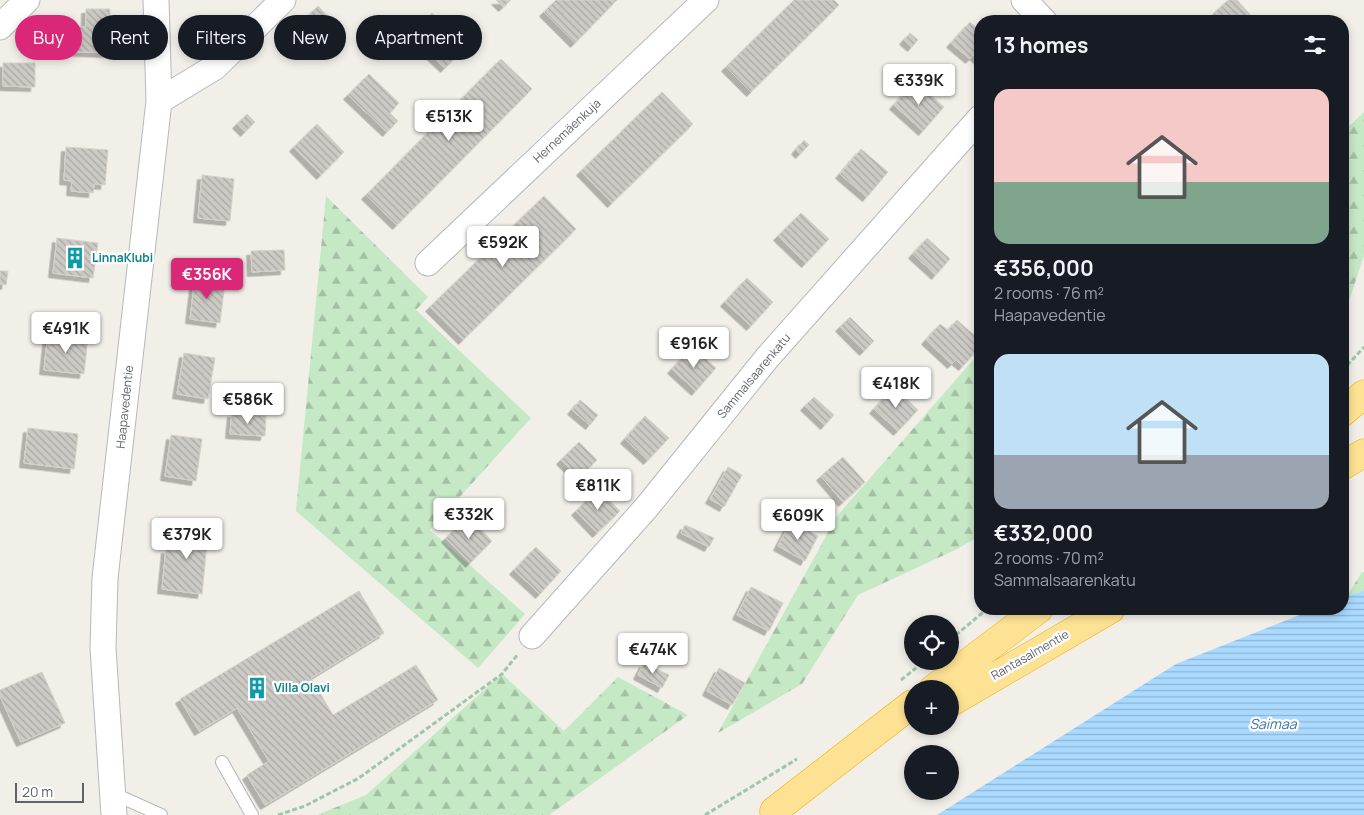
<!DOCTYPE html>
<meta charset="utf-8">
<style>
:root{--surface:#171b24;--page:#242831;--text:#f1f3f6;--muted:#9ea1a6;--accent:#db2777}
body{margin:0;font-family:Manrope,sans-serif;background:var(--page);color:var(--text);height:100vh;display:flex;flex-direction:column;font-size:19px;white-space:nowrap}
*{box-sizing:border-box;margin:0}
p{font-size:16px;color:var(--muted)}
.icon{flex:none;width:28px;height:28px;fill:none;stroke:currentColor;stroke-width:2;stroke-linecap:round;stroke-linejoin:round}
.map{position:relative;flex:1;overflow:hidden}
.details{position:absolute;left:974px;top:15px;width:375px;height:600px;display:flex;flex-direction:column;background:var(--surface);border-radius:20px;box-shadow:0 2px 8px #0003}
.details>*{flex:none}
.banner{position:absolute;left:15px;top:15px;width:475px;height:45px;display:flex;gap:10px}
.controls{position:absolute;left:904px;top:615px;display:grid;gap:10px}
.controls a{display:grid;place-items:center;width:55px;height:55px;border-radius:50%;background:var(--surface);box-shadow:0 2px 8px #0003;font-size:25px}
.scale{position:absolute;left:15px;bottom:12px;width:69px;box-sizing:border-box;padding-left:5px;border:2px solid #5f6368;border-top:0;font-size:14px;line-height:18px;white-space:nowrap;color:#5f6368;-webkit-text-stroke:4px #fff;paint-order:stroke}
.price{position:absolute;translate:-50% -42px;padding:0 11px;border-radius:5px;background:#fff;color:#222;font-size:16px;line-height:32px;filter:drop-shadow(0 1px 2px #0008)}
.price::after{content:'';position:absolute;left:50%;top:30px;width:15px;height:11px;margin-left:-8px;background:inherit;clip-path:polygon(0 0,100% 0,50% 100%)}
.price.current{background:var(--accent);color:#fff}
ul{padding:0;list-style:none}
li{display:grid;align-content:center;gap:10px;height:265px;padding:0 20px}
li span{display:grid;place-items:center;height:155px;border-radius:15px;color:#555}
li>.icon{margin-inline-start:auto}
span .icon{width:90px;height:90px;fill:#fffc;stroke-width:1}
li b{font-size:21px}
h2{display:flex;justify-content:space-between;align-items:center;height:60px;padding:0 20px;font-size:21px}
.pill{padding:0 18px;border-radius:22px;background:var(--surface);box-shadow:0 2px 8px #0003;font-size:18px;line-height:45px}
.pill.current{background:var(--accent);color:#fff}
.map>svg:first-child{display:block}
.forest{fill:url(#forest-firs)}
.water{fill:url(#water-rules)}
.building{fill:url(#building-back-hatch);stroke:#d6d1c6;filter:url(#shadow)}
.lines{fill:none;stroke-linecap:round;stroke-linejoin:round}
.lane-casing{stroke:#b5b8bc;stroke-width:14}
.street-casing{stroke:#b5b8bc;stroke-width:27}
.highway-casing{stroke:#f9ab00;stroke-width:29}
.path{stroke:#9cc7a9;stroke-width:3;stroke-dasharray:5 2.5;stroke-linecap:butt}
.lane{stroke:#fff;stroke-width:12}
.street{stroke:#fff;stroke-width:25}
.highway{stroke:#fde293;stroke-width:28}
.labels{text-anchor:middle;stroke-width:4.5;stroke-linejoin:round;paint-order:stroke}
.street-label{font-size:12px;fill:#5f6368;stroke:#fff}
.culture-label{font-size:12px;font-weight:bold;fill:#0d838f;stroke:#fff;text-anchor:start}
.water-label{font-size:14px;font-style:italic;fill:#4174aa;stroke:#fff}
</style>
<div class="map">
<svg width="1364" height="815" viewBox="0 0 1364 815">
<defs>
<pattern id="forest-firs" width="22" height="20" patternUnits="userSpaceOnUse" patternTransform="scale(1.25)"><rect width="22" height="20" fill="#c5e8c5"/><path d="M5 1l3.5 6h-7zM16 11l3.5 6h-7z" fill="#a3c0a4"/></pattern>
<pattern id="water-rules" width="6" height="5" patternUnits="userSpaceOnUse" patternTransform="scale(1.25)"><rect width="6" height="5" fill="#aadaff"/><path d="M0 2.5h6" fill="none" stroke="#8eb4d2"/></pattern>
<pattern id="building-back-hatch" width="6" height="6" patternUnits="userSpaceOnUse" patternTransform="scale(1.25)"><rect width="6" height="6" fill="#cccac5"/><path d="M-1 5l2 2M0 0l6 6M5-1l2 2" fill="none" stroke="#a9a8a4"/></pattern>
<filter id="shadow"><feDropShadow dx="-4.5" dy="4.5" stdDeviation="0" flood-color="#0004"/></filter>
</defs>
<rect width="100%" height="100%" fill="#f1efe8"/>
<path class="forest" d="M 1364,112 L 1364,255 L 1343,320 L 1343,132 Z
M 326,196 L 428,297 L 416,310 L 531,418 L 430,530 L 525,614 L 478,668 L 296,511 Z
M 980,352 L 980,536 L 955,550 L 858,595 L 802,684 L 718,733 L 837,516 Z
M 1362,572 L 1364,572 L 1364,591 L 1347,596 Z
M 502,674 L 564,731 L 618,677 L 688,715 L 549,815 L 317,815 L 366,795 Z"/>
<path class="water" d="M 1364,591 L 1364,815 L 937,815 L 1176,664 L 1315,609 L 1342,609 L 1343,597 Z"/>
<path class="building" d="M 496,0 L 511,0 L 503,7 Z
M 556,0 L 617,0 L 575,43 L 544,12 Z
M 794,0 L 834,0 L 839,5 L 751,92 L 726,67 Z
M 1228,0 L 1237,0 L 1256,21 L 1219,21 L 1213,14 Z
M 318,6 L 334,23 L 315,42 L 298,25 Z
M 86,9 L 110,9 L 109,53 L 59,51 L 60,26 L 86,27 Z
M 432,13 L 467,46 L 445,68 L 410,35 Z
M 396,21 L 408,34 L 392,48 L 381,35 Z
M 970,22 L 980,31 L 980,61 L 974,55 L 970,59 L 951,43 Z
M 910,33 L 918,40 L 912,47 L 904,40 Z
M 501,59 L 532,89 L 397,225 L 366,195 Z
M 3,63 L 35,63 L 35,87 L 3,86 Z
M 369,74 L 399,103 L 390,113 L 398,121 L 387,132 L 348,95 Z
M 915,81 L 944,107 L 923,131 L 894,105 Z
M 662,92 L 693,124 L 612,203 L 581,171 Z
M 247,114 L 255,122 L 245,132 L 237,124 Z
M 317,124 L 344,152 L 321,175 L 294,147 Z
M 804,140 L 809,145 L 800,154 L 796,150 Z
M 66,147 L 108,150 L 105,185 L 94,184 L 93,193 L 71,191 L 72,181 L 64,180 Z
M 861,149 L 888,172 L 867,197 L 840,174 Z
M 202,175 L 234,179 L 230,221 L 198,218 Z
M 544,196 L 576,229 L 463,340 L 430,307 Z
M 801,213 L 829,239 L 806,263 L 778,236 Z
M 57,238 L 98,243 L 93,278 L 53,273 Z
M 927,238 L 950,259 L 936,275 L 913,254 Z
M 284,250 L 285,270 L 252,272 L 251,251 Z
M 0,271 L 8,271 L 6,285 L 0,284 Z
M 195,278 L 225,282 L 220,323 L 190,319 Z
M 747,278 L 773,302 L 751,326 L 725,302 Z
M 850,317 L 874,341 L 864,351 L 840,327 Z
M 957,320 L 980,340 L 980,347 L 963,366 L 956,360 L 952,364 L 926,340 L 940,324 L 948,330 Z
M 48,333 L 88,337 L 84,374 L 44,370 Z
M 692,347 L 716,368 L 696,391 L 672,369 Z
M 184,353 L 215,358 L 208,399 L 177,394 Z
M 894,387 L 918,410 L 898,431 L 874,409 Z
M 814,397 L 834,415 L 825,425 L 805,406 Z
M 580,400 L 598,415 L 590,425 L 572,410 Z
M 232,413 L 266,416 L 265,436 L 230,434 Z
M 645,416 L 669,438 L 648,460 L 625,439 Z
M 28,428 L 78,434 L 74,469 L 24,463 Z
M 171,435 L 202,439 L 196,481 L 165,476 Z
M 579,442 L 597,460 L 579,478 L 561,460 Z
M 843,457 L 865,482 L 843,502 L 821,476 Z
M 728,467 L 742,475 L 724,507 L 710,499 Z
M 598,489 L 620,511 L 597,533 L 576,511 Z
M 468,516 L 492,541 L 470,563 L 446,538 Z
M 183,521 L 209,524 L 202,594 L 162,589 L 166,549 L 180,551 Z
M 791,521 L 818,536 L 805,561 L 778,546 Z
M 685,525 L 714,538 L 709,547 L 681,533 Z
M 536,547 L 561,571 L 540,594 L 514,570 Z
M 751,587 L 783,603 L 769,631 L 737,615 Z
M 359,591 L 384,633 L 311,678 L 333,715 L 416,665 L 438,700 L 265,805 L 247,775 L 269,761 L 237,708 L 199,731 L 180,699 Z
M 644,663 L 669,675 L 662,688 L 638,675 Z
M 719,668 L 745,683 L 732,705 L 707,691 Z
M 42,672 L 65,723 L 21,742 L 0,696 L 0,690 Z"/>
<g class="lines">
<g class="lane-casing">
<path id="lane" d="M 222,762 L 252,815
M 112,793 L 161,815"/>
</g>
<g class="street-casing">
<path id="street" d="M 1024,0 L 1044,21
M 0,27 L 27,0
M 159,101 L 215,67 L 283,0
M 428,263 L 706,0
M 532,636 L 646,508 L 767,358 L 980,118
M 114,815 L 103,648 L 105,578 L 159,101 L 156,0"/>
</g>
<g class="highway-casing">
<path id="highway" d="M 1342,413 L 1364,394
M 1342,466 L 1364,453
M 933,689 L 1039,609
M 950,703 L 1111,609
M 774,811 L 912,704"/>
</g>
<path class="path" d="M 1342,371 L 1364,347
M 950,640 L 987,609
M 901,680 L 916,668
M 278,815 L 305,806 L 359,778 L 502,674 L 518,654
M 705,815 L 797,759"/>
<use href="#lane" class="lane"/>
<use href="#street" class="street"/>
<use href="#highway" class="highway"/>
</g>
<defs>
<g id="building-bare" transform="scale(1.725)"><path d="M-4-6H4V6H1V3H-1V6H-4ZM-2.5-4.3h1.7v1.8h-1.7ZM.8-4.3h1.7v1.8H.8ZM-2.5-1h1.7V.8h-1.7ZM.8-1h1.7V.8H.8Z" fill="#0f9aa8" stroke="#fff" stroke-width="2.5" paint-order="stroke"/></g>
</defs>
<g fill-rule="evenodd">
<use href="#building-bare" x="75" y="258"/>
<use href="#building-bare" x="257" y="688"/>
</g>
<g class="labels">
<g class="street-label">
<text transform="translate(567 131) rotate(-43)" y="4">Hernemäenkuja</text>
<text transform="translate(754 376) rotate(-50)" y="4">Sammalsaarenkatu</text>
<text transform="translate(125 407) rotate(-84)" y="4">Haapavedentie</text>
<text transform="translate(1030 655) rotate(-30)" y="4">Rantasalmentie</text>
</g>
<g class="culture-label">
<text x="92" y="262">LinnaKlubi</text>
<text x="274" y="692">Villa Olavi</text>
</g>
<g class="water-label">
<text x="1273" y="729">Saimaa</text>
</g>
</g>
</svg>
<div class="controls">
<a><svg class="icon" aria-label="locate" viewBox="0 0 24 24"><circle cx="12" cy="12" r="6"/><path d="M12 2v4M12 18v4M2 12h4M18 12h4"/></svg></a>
<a>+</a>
<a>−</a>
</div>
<div class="scale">20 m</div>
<b class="price" style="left:919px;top:106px">€339K</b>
<b class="price" style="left:449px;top:142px">€513K</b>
<b class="price" style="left:503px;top:268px">€592K</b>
<b class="price current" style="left:207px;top:300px">€356K</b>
<b class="price" style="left:66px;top:354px">€491K</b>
<b class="price" style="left:694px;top:369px">€916K</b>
<b class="price" style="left:896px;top:409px">€418K</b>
<b class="price" style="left:248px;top:425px">€586K</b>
<b class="price" style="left:598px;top:511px">€811K</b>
<b class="price" style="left:469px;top:540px">€332K</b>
<b class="price" style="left:798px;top:541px">€609K</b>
<b class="price" style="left:187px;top:560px">€379K</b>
<b class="price" style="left:653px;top:675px">€474K</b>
<div class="banner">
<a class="pill current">Buy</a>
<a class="pill">Rent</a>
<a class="pill">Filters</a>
<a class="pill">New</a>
<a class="pill">Apartment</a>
</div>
<section class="details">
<h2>13 homes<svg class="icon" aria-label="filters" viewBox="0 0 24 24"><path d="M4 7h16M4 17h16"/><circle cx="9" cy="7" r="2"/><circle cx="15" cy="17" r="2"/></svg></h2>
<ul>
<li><span style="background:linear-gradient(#f6c9c9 60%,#7fa58c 0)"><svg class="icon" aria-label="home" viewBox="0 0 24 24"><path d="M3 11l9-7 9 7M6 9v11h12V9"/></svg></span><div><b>€356,000</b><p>2 rooms · 76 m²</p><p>Haapavedentie</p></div></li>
<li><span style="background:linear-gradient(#bfe0f5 65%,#9aa5b1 0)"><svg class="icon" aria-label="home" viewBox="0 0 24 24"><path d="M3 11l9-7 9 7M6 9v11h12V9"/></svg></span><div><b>€332,000</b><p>2 rooms · 70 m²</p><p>Sammalsaarenkatu</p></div></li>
</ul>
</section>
</div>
